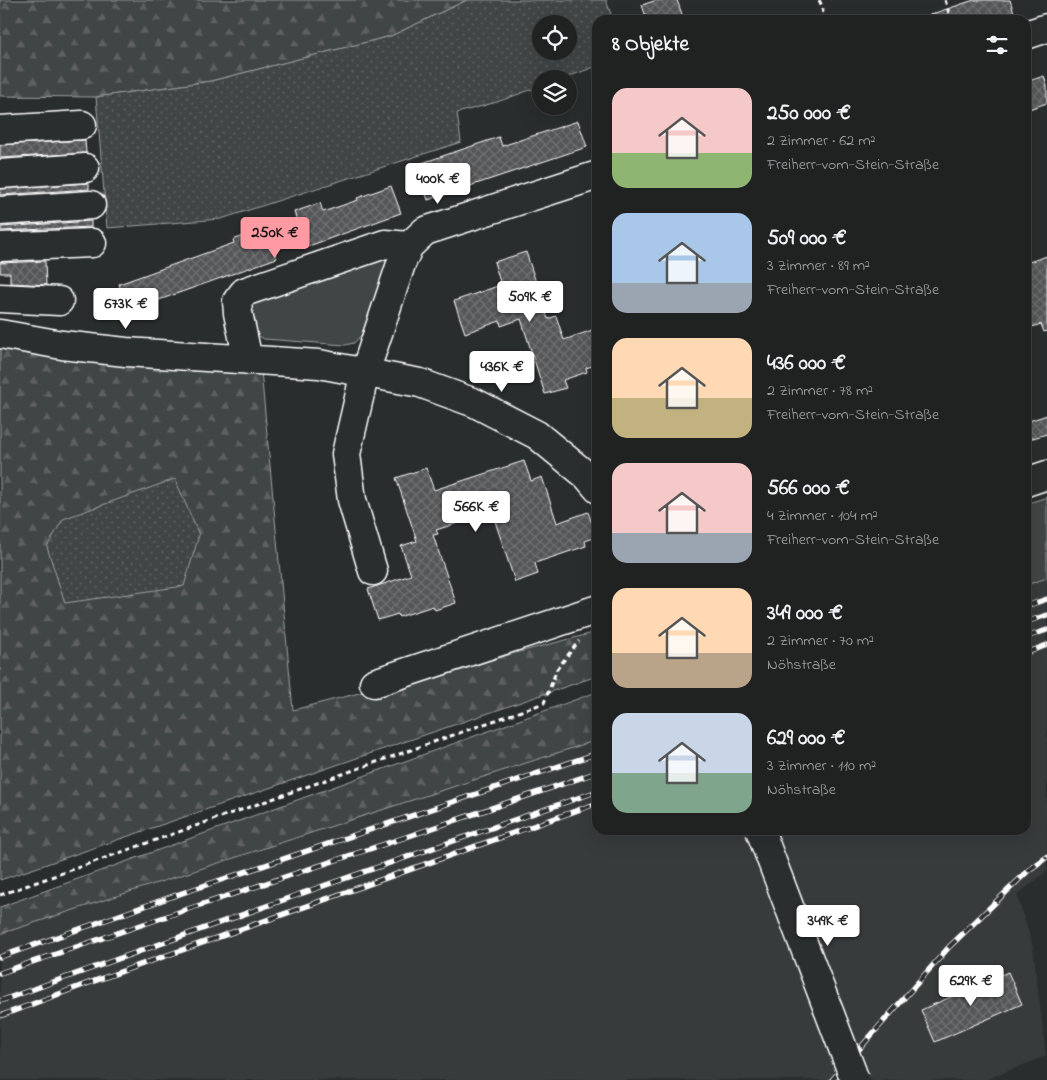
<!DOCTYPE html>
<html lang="de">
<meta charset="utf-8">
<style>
:root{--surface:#202222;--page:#2d2f2f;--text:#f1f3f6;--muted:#a2a4a5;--line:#3d3f40;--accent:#ff9aa2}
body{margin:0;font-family:"Indie Flower",sans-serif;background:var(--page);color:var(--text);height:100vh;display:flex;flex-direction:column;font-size:19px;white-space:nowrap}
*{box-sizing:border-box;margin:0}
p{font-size:16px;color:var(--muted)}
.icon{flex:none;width:28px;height:28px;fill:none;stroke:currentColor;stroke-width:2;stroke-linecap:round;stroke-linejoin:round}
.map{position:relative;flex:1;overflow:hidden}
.sheet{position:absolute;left:592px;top:15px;width:439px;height:820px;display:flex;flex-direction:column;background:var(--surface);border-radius:15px;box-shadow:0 5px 20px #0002,0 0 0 1px var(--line)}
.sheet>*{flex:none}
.controls{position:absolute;left:532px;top:15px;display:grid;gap:10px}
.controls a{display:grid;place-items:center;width:45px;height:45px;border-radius:50%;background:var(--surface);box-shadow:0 5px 20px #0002,0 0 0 1px var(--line);font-size:25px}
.price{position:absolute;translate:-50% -42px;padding:0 11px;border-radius:5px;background:#fff;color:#222;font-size:16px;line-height:32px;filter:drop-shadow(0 1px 2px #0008)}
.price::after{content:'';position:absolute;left:50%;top:30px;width:15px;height:11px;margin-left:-8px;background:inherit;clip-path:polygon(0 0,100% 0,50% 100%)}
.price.active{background:var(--accent);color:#111}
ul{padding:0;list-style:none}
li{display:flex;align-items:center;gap:15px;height:125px;padding:0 20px}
li span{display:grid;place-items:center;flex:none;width:140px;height:100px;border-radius:15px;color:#555}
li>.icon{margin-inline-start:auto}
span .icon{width:60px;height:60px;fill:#fffc;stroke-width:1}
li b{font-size:21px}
h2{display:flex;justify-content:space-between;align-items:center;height:60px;padding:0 20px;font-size:21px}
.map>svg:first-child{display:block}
.built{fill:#373a3b}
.grass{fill:#414445;stroke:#a0a2a2}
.forest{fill:url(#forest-firs);stroke:#a0a2a2}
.park{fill:url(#park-dots);stroke:#a0a2a2;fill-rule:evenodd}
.building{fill:url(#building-cross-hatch);stroke:#fff}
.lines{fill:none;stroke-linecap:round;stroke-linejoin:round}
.minor-casing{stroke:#fff;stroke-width:31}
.path{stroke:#fff;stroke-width:3;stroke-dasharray:5 4;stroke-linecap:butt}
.minor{stroke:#2a2d2e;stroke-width:28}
.rail-casing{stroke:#fff;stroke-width:5.5}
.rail{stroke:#2a2d2e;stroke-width:4;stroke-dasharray:11;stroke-linecap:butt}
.minor-bridge-casing{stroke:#fff;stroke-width:31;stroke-linecap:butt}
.minor-bridge{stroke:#2a2d2e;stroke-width:28}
</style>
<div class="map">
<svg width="1047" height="1080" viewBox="0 0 1047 1080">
<defs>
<pattern id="forest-firs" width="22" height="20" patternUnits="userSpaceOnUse" patternTransform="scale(1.25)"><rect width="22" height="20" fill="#414445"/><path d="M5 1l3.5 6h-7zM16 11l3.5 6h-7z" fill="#5e6061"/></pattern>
<pattern id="park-dots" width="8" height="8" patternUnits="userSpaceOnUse" patternTransform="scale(1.25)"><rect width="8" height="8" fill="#414445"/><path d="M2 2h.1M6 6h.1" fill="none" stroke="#5e6061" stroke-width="1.8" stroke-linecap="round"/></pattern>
<pattern id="building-cross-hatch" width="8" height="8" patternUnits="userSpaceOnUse" patternTransform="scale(1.25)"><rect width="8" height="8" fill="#555758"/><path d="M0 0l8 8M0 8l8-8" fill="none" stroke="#6e7071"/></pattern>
</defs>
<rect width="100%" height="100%" fill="#2a2d2e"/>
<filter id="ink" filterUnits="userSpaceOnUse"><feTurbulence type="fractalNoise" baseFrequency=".02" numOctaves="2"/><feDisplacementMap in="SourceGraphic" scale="10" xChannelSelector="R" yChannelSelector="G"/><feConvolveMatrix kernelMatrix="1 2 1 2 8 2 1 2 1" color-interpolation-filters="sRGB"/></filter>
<g filter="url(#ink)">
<path class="built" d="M 1047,578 L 1047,871 L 1017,895 L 1033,947 L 1046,1056 L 985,1080 L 0,1080 L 0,934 L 597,740 L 598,830 L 1026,830 L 1026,585 Z"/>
<path class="grass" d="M 385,257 L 387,264 L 362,334 L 354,343 L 345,345 L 264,339 L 251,332 L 250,298 Z
M 1047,497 L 1047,578 L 1026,585 L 1026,504 Z"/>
<path class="forest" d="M 0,0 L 467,0 L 391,36 L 211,81 L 96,97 L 0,96 Z
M 0,334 L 260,360 L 293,710 L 597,632 L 597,676 L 0,880 Z
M 597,692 L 597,740 L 0,934 L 0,907 Z"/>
<path class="park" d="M 467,0 L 606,0 L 613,20 L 598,20 L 597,66 L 562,79 L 541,79 L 541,86 L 497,102 L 457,113 L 461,142 L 221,219 L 107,228 L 96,97 L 211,81 L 391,36 ZM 541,24 L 569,24 L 569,51 L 541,51 Z
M 175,479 L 199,535 L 184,586 L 65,603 L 47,547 L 63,519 Z"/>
<path class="building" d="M 657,0 L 677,0 L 684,20 L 647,20 L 642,5 Z
M 974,0 L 1010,0 L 1015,16 L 1002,20 L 924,20 L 923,17 Z
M 1044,76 L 1047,86 L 1047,103 L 1026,110 L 1026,82 Z
M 578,121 L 587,147 L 428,200 L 416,165 L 499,137 L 502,146 Z
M 85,140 L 86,153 L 0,158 L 0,145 Z
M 89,183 L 89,189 L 0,195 L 0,189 Z
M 391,186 L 401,213 L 306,247 L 294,212 L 320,203 L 323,212 L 358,200 L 357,198 Z
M 91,221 L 91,227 L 1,231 L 1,227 Z
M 255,232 L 256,236 L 268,232 L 277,258 L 128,311 L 119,284 L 234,243 L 233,240 Z
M 526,252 L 548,319 L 556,316 L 564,340 L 598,328 L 598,364 L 586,368 L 587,372 L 563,380 L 566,388 L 545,394 L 521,319 L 501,326 L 500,321 L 465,333 L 454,301 L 501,285 L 494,262 Z
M 1047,256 L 1047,331 L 1044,332 L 1041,324 L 1026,329 L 1026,294 L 1031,292 L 1026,279 L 1026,263 Z
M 45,261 L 46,285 L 10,283 L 10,273 L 0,273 L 0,263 Z
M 1047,415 L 1047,434 L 1026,440 L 1026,422 Z
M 524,461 L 531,481 L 542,477 L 557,523 L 588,512 L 597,537 L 585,541 L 586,546 L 535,563 L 538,574 L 515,582 L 492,512 L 436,530 L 438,534 L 433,535 L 456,603 L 435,610 L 433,606 L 399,617 L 398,614 L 378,620 L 368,589 L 411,575 L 401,546 L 417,541 L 396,478 L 426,468 L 434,490 Z
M 1008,972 L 1022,1004 L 935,1042 L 921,1010 Z"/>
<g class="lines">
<g class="minor-casing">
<path id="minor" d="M 1026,35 L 1047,28
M 0,130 L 82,125
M 0,174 L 85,168
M 0,211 L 91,205
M 0,247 L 92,243
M 0,298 L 59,301
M 0,334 L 62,345 L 126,352 L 319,364 L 420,383 L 475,403 L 537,435 L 587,476 L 598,489
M 248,360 L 238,313 L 237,301 L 244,292 L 385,244 L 409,246
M 1026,482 L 1047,475
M 373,571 L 352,500 L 346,454 L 365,372 L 401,264 L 409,246 L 425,231 L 598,175
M 374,683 L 598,609"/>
</g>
<path class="path" d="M 819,0 L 823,8 L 822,20
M 945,0 L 951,20
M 0,895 L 544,703 L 557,669 L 579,641"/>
<use href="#minor" class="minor"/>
<g class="rail-casing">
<path id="rail" d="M 1026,606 L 1047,599
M 1026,622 L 1047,615
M 1026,637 L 1047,630
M 1026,653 L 1047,645
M 0,957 L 185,892 L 598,753
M 0,973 L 188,909 L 409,836 L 598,772
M 0,1001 L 300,894 L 598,791
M 0,1016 L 86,984 L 598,803
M 832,1080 L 949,947 L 1029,870 L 1047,857"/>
</g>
<use href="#rail" class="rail"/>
<g class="minor-bridge-casing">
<path id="minor-bridge" d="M 760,830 L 855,1080"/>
</g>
<use href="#minor-bridge" class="minor-bridge"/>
</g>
</g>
</svg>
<div class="controls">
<a><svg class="icon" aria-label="locate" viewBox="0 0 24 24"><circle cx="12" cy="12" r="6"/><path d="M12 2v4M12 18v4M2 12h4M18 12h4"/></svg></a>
<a><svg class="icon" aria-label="layers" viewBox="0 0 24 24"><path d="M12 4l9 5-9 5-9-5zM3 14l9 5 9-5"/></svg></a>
</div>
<b class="price" style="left:438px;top:205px">400K €</b>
<b class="price active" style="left:275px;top:259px">250K €</b>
<b class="price" style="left:530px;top:323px">509K €</b>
<b class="price" style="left:126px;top:330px">673K €</b>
<b class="price" style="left:502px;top:393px">436K €</b>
<b class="price" style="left:476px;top:533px">566K €</b>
<b class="price" style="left:828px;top:947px">349K €</b>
<b class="price" style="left:971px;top:1007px">629K €</b>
<section class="sheet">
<h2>8 Objekte<svg class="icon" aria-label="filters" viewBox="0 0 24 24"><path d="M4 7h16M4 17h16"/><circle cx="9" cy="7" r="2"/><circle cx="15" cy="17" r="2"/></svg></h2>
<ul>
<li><span style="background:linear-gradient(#f6c9c9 65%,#8fb573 0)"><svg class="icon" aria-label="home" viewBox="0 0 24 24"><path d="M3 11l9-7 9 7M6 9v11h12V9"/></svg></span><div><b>250 000 €</b><p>2 Zimmer · 62 m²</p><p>Freiherr-vom-Stein-Straße</p></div></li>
<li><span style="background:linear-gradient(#a9c7e8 70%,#9aa5b1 0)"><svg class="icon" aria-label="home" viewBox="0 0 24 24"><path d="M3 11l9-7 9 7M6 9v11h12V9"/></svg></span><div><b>509 000 €</b><p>3 Zimmer · 89 m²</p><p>Freiherr-vom-Stein-Straße</p></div></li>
<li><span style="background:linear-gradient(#ffd9b3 60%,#c2b280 0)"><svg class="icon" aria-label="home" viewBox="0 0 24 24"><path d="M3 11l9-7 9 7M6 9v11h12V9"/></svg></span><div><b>436 000 €</b><p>2 Zimmer · 78 m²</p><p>Freiherr-vom-Stein-Straße</p></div></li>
<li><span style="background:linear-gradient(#f6c9c9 70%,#9aa5b1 0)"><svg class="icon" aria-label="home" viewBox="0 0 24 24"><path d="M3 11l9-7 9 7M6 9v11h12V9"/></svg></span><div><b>566 000 €</b><p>4 Zimmer · 104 m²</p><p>Freiherr-vom-Stein-Straße</p></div></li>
<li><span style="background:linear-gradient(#ffd9b3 65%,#b9a48a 0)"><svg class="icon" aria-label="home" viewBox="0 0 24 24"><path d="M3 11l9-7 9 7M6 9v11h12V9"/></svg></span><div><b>349 000 €</b><p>2 Zimmer · 70 m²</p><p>Nöhstraße</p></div></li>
<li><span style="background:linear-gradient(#c9d6e8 60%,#7fa58c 0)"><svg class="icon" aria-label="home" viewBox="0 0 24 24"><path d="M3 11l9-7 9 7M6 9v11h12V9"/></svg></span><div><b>629 000 €</b><p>3 Zimmer · 110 m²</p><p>Nöhstraße</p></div></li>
</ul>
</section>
</div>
